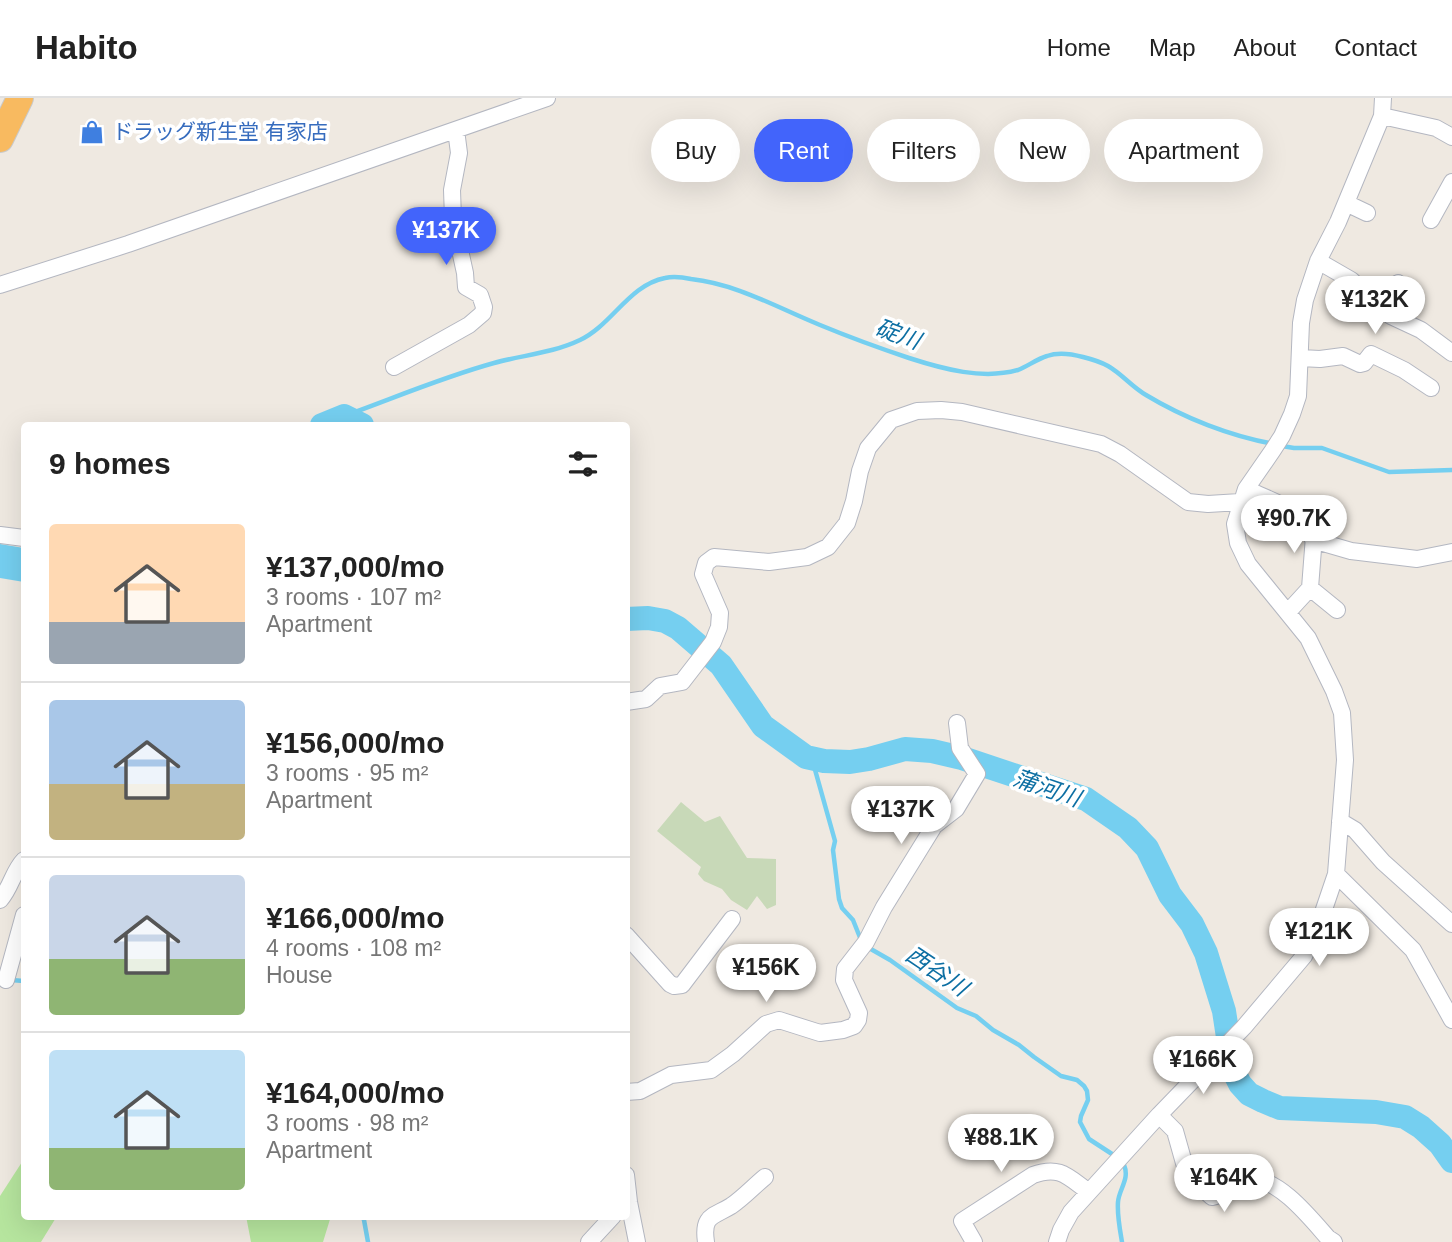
<!DOCTYPE html>
<meta charset="utf-8">
<style>
:root{--surface:#fff;--page:#f2f2f2;--text:#222;--muted:#767676;--line:#e0e0e0;--accent:#4264fb}
body{margin:0;font-family:Arial,"Noto Sans JP",sans-serif;background:var(--page);color:var(--text);height:100vh;display:flex;flex-direction:column;font-size:26px;white-space:nowrap}
*{box-sizing:border-box;margin:0}
p{font-size:23px;color:var(--muted)}
.icon{flex:none;width:38px;height:38px;fill:none;stroke:currentColor;stroke-width:2;stroke-linecap:round;stroke-linejoin:round}
.map{position:relative;flex:1;overflow:hidden}
.panel{position:absolute;left:21px;top:324px;width:609px;height:798px;display:flex;flex-direction:column;background:var(--surface);border-radius:7px;box-shadow:0 7px 28px #0002}
.panel>*{flex:none}
.guide{position:absolute;left:651px;top:21px;width:665px;height:63px;display:flex;gap:14px}
.price{position:absolute;translate:-50% -60px;padding:0 16px;border-radius:24px;background:#fff;color:#222;font-size:23px;line-height:46px;filter:drop-shadow(0 2px 4px #0008)}
.price::after{content:'';position:absolute;left:50%;top:42px;width:21px;height:16px;margin-left:-10px;background:inherit;clip-path:polygon(0 0,100% 0,50% 100%)}
.price.active{background:var(--accent);color:#fff}
ul{padding:0;list-style:none}
li{display:flex;align-items:center;gap:21px;height:175px;padding:0 28px}
li+li{border-top:2px solid var(--line)}
li span{display:grid;place-items:center;flex:none;width:196px;height:140px;border-radius:7px;color:#555}
li>.icon{margin-inline-start:auto}
span .icon{width:84px;height:84px;fill:#fffc;stroke-width:1}
li b{font-size:30px}
h2{display:flex;justify-content:space-between;align-items:center;height:84px;padding:0 28px;font-size:30px}
.pill{padding:0 24px;border-radius:32px;background:var(--surface);box-shadow:0 7px 28px #0002;font-size:24px;line-height:63px}
.pill.active{background:var(--accent);color:#fff}
header{display:flex;align-items:center;gap:42px;box-sizing:border-box;height:98px;padding:0 35px;background:var(--surface);border-bottom:2px solid var(--line)}
header strong{font-size:33px}
nav{display:flex;gap:38px;margin-inline-start:auto;font-size:24px}
.map>svg:first-child{display:block}
.green{fill:#b6e59e}
.cemetery{fill:#c8d9b8}
.water{fill:#75cff0}
.lines{fill:none;stroke-linecap:round;stroke-linejoin:round}
.stream{stroke:#75cff0;stroke-width:4.5}
.river{stroke:#75cff0;stroke-width:24}
.minor-casing{stroke:#b4b7c1;stroke-width:18}
.trunk-casing{stroke:#c9c9c9;stroke-width:28}
.minor{stroke:#fff;stroke-width:16}
.trunk{stroke:#f8ba60;stroke-width:26}
.labels{text-anchor:middle;stroke-width:7;stroke-linejoin:round;paint-order:stroke}
.shop-label{font-size:21px;fill:#366cbe;stroke:#fff;text-anchor:start}
.water-label{font-size:23px;font-style:italic;fill:#0d6fa3;stroke:#fff}
</style>
<header>
<strong>Habito</strong>
<nav><a>Home</a><a>Map</a><a>About</a><a>Contact</a></nav>
</header>
<div class="map">
<svg width="1452" height="1144" viewBox="0 0 1452 1144">
<rect width="100%" height="100%" fill="#efe9e1"/>
<path class="green" d="M 24,1058 L 24,1118 L 57,1118 L 41,1144 L 0,1144 L 0,1098 L 22,1064 Z
M 246,1118 L 331,1118 L 323,1144 L 251,1144 Z"/>
<path class="cemetery" d="M 681,704 L 705,724 L 720,718 L 747,760 L 776,761 L 776,807 L 767,811 L 757,798 L 747,812 L 731,802 L 722,791 L 704,783 L 698,776 L 701,769 L 657,733 Z"/>
<path class="water" d="M 331,317 L 344,318 L 336,327 L 303,327 Z
M 0,446 L 24,450 L 24,484 L 0,480 Z"/>
<g class="lines">
<path class="stream" d="M 344,318 C 394,300 443,279 494,265 C 523,257 553,255 580,242 C 612,227 629,187 665,180 C 673,178 682,179 691,181 C 737,186 778,210 820,227 C 849,239 879,250 909,260 C 943,271 983,282 1018,272 C 1028,268 1037,261 1047,258 C 1058,254 1072,256 1083,259 C 1091,261 1101,264 1108,268 C 1122,276 1132,289 1146,297 C 1184,320 1230,338 1274,346
M 1282,348 L 1294,350 L 1322,350 L 1389,374 L 1452,372
M 812,661 L 835,743 L 833,752 L 839,801 L 842,810 L 853,822 L 861,842 L 869,850 L 890,862 L 957,910 L 976,918 L 993,932 L 1019,947 L 1034,959 L 1061,978 L 1077,982 L 1084,988 L 1087,993 L 1088,1002 L 1081,1018 L 1080,1024 L 1089,1041 L 1112,1056
M 11,882 L 24,883
M 362,1118 L 364,1122 L 368,1144
M 1122,1144 C 1120,1132 1117,1117 1118,1104 C 1119,1091 1130,1081 1124,1067"/>
<path class="river" d="M 322,327 L 344,318 L 362,327
M 626,521 L 648,520 L 665,523 L 678,530 L 721,567 L 763,628 L 806,659 L 824,663 L 850,664 L 869,661 L 905,651 L 932,653 L 962,660 L 1086,701 L 1128,730 L 1147,750 L 1170,797 L 1192,826 L 1206,855 L 1224,913 L 1233,972 L 1240,986 L 1249,996 L 1263,1003 L 1280,1010 L 1376,1014 L 1405,1019 L 1421,1029 L 1440,1046 L 1452,1063"/>
<g class="minor-casing">
<path id="minor" d="M 1382,18 L 1436,30 L 1452,39
M 1346,105 L 1367,115
M 1431,122 L 1452,84
M 1318,163 L 1351,182 L 1391,218 L 1421,232 L 1452,255
M 0,187 L 128,146 L 547,0
M 1382,210 L 1398,185
M 1300,260 L 1320,261 L 1343,258 L 1360,266 L 1364,265 L 1371,256 L 1404,272 L 1431,290
M 394,269 L 469,227 L 483,215 L 484,209 L 480,197 L 466,189 L 465,175 L 453,120 L 452,92 L 459,55 L 456,32
M 1246,391 C 1267,401 1307,413 1314,438 L 1310,490 L 1337,512
M 0,437 L 24,440
M 1313,442 L 1351,453 L 1417,461 L 1452,454
M 1288,514 L 1310,490
M 626,604 L 646,601 L 660,588 L 682,584 L 713,544 L 719,529 L 720,515 L 703,476 L 706,465 L 714,459 L 769,464 L 807,459 L 828,449 L 847,425 L 854,403 L 860,373 L 868,350 L 891,322 L 917,313 L 941,312 L 962,314 L 1101,346 L 1120,356 L 1188,404 L 1208,406 L 1240,404
M 1340,723 L 1355,732 L 1383,764 L 1452,826
M 1336,776 L 1413,852 L 1452,922
M 0,802 C 11,790 13,773 24,762
M 626,837 L 670,886 L 674,888 L 682,887 L 732,821
M 6,882 L 24,817
M 626,994 L 640,993 L 671,977 L 711,972 L 733,956 L 766,926 L 779,922 L 820,935 L 843,932 L 854,928 L 858,922 L 859,915 L 844,882 L 845,871 L 866,844 L 884,809 L 934,728 L 956,711 L 977,676 L 960,650 L 957,625
M 1159,1017 L 1175,1033 L 1184,1065 L 1194,1083 L 1212,1099 C 1226,1097 1237,1083 1252,1082 C 1278,1079 1312,1122 1328,1140 L 1334,1144
M 626,1077 L 629,1104 L 637,1144
M 589,1144 L 613,1118
M 706,1144 C 702,1117 713,1119 731,1108 C 743,1100 754,1088 765,1079
M 974,1144 L 962,1123 L 1033,1077 C 1060,1067 1068,1079 1089,1094
M 1057,1144 L 1061,1132 L 1071,1114 L 1159,1017 L 1244,929 L 1304,858 L 1318,829 L 1336,776 L 1345,662 L 1342,615 L 1334,593 L 1308,540 L 1248,466 L 1238,445 L 1235,426 L 1246,391 L 1273,352 L 1282,338 L 1292,316 L 1298,298 L 1301,225 L 1305,202 L 1318,163 L 1338,124 L 1382,18 L 1383,0"/>
</g>
<g class="trunk-casing">
<path id="trunk" d="M 0,41 L 20,0"/>
</g>
<use href="#minor" class="minor"/>
<use href="#trunk" class="trunk"/>
</g>
<defs>
<g id="shop-bare" transform="scale(1.89)"><path d="M-5-2.5h2.3a2.7 3.5 0 0 1 5.4 0H5L5.5 6h-11ZM-1.5-2.5h3a1.5 2.3 0 0 0-3 0Z" fill="#3f7fe0" stroke="#fff" stroke-width="2.5" paint-order="stroke"/></g>
</defs>
<g fill-rule="evenodd">
<use href="#shop-bare" x="92" y="34"/>
</g>
<g class="labels">
<g class="shop-label">
<text x="112" y="41">ドラッグ新生堂 有家店</text>
</g>
<g class="water-label">
<text transform="translate(898 236) rotate(20)" y="8">碇川</text>
<text transform="translate(1047 690) rotate(19)" y="8">蒲河川</text>
<text transform="translate(937 873) rotate(34)" y="8">西谷川</text>
</g>
</g>
</svg>
<b class="price active" style="left:446px;top:169px">¥137K</b>
<b class="price" style="left:1375px;top:238px">¥132K</b>
<b class="price" style="left:1294px;top:457px">¥90.7K</b>
<b class="price" style="left:901px;top:748px">¥137K</b>
<b class="price" style="left:1319px;top:870px">¥121K</b>
<b class="price" style="left:766px;top:906px">¥156K</b>
<b class="price" style="left:1203px;top:998px">¥166K</b>
<b class="price" style="left:1001px;top:1076px">¥88.1K</b>
<b class="price" style="left:1224px;top:1116px">¥164K</b>
<div class="guide">
<a class="pill">Buy</a>
<a class="pill active">Rent</a>
<a class="pill">Filters</a>
<a class="pill">New</a>
<a class="pill">Apartment</a>
</div>
<section class="panel">
<h2>9 homes<svg class="icon" aria-label="filters" viewBox="0 0 24 24"><path d="M4 7h16M4 17h16"/><circle cx="9" cy="7" r="2"/><circle cx="15" cy="17" r="2"/></svg></h2>
<ul>
<li><span style="background:linear-gradient(#ffd9b3 70%,#9aa5b1 0)"><svg class="icon" aria-label="home" viewBox="0 0 24 24"><path d="M3 11l9-7 9 7M6 9v11h12V9"/></svg></span><div><b>¥137,000/mo</b><p>3 rooms · 107 m²</p><p>Apartment</p></div></li>
<li><span style="background:linear-gradient(#a9c7e8 60%,#c2b280 0)"><svg class="icon" aria-label="home" viewBox="0 0 24 24"><path d="M3 11l9-7 9 7M6 9v11h12V9"/></svg></span><div><b>¥156,000/mo</b><p>3 rooms · 95 m²</p><p>Apartment</p></div></li>
<li><span style="background:linear-gradient(#c9d6e8 60%,#8fb573 0)"><svg class="icon" aria-label="home" viewBox="0 0 24 24"><path d="M3 11l9-7 9 7M6 9v11h12V9"/></svg></span><div><b>¥166,000/mo</b><p>4 rooms · 108 m²</p><p>House</p></div></li>
<li><span style="background:linear-gradient(#bfe0f5 70%,#8fb573 0)"><svg class="icon" aria-label="home" viewBox="0 0 24 24"><path d="M3 11l9-7 9 7M6 9v11h12V9"/></svg></span><div><b>¥164,000/mo</b><p>3 rooms · 98 m²</p><p>Apartment</p></div></li>
</ul>
</section>
</div>
